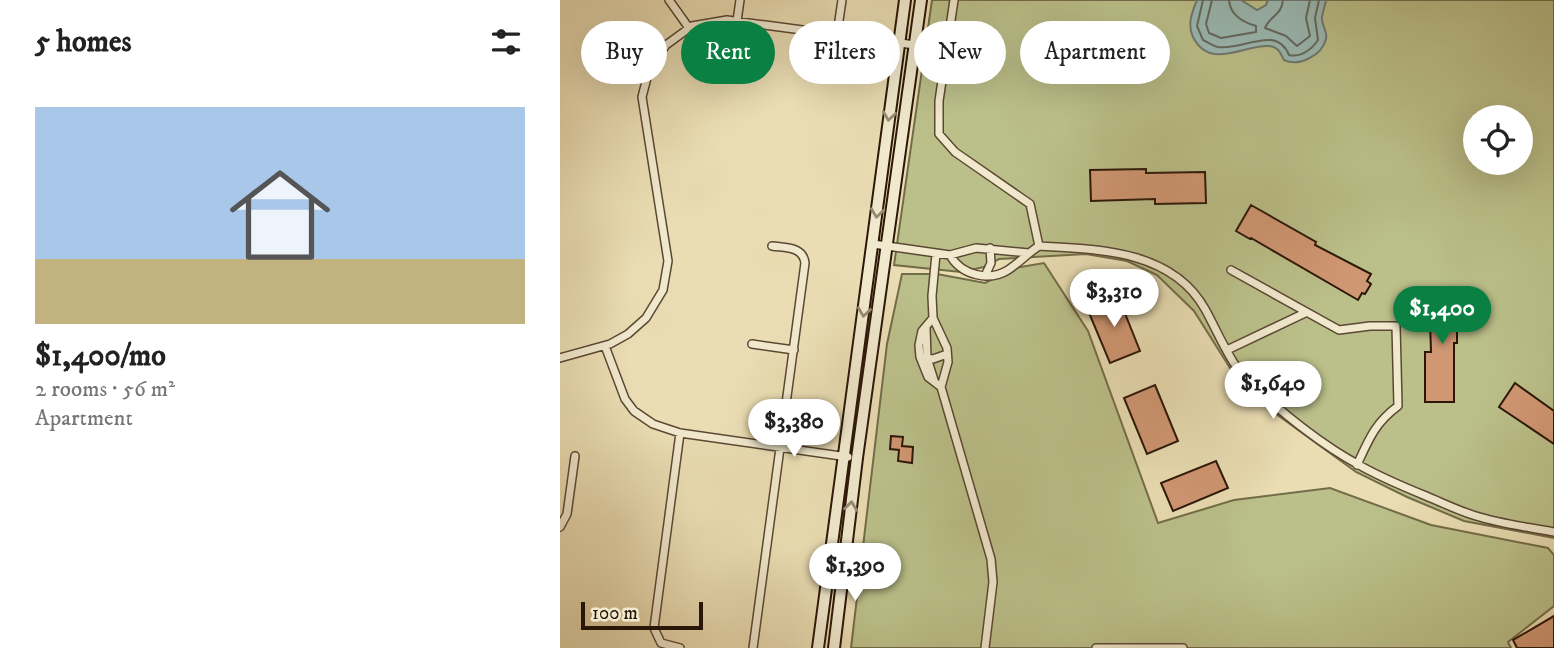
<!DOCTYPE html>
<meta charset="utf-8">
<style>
:root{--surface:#fff;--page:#f6f6f6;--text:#222;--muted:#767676;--accent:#0b8043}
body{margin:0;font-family:"IM FELL DW Pica",serif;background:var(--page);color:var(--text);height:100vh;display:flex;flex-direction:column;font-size:26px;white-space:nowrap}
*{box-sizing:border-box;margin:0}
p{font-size:23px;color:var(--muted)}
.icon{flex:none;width:38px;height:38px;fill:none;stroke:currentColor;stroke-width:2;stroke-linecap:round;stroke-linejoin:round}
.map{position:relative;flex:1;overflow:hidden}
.panel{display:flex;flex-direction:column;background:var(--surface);width:560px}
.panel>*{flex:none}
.hud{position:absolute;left:21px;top:21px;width:665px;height:63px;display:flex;gap:14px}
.tools{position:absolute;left:903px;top:105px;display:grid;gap:14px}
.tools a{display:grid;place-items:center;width:70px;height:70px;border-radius:50%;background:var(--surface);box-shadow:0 7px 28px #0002;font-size:35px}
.scale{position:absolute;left:21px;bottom:18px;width:122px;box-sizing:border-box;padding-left:7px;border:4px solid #2b1708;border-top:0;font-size:19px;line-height:24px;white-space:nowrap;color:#2b1708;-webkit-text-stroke:5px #f1e9ce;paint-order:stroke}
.price{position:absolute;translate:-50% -60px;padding:0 16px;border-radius:24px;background:#fff;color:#222;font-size:23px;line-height:46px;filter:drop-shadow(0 2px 4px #0008)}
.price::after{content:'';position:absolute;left:50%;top:42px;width:21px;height:16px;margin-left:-10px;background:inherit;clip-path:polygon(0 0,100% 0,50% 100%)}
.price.on{background:var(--accent);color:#fff}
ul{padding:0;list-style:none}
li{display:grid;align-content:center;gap:14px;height:371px;padding:0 35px}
li span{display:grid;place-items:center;height:217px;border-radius:0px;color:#555}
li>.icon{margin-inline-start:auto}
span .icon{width:126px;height:126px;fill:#fffc;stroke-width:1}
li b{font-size:30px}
h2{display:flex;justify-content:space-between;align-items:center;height:84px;padding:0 35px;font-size:30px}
.tag{padding:0 24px;border-radius:32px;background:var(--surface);box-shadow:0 7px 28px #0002;font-size:24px;line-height:63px}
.tag.on{background:var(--accent);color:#fff}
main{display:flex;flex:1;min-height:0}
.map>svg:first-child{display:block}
.green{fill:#bbc08a;stroke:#736c49;stroke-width:2;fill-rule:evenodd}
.water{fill:#9abab5;stroke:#6e7970;stroke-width:2}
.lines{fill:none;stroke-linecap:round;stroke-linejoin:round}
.shore{stroke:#62685e;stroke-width:2}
.building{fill:#d09773;stroke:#2b1708;stroke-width:2}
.minor-casing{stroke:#5b4833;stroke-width:10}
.secondary-casing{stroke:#2b1708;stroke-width:14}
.minor{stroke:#f1e9ce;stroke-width:7}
.secondary{stroke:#f1e9ce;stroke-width:10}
.oneway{stroke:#988a75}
</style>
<main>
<section class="panel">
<h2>5 homes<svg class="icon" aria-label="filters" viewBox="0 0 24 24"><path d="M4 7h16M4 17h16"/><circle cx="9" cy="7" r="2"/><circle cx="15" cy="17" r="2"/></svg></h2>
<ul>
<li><span style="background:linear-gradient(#a9c7e8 70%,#c2b280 0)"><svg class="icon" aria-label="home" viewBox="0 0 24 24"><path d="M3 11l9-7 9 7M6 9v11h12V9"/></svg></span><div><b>$1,400/mo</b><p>2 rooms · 56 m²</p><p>Apartment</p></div></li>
</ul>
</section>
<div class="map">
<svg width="994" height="648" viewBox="0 0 994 648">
<rect width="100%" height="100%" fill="#eaddb3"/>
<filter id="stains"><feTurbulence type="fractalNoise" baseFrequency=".00286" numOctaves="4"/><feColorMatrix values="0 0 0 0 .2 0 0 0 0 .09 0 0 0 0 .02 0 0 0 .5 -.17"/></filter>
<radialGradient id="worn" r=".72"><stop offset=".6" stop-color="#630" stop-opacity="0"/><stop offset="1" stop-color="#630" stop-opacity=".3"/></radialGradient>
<path class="green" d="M 372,0 L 994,0 L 994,538 L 904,521 L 847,497 L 796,472 L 712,411 L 687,389 L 670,368 L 634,311 L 597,275 L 567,261 L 526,254 L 439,259 L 424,267 L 401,272 L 334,265 ZM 915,117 L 961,117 L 961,163 L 915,163 Z
M 484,263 L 528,331 L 598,523 L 674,500 L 770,488 L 871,525 L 988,548 L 994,555 L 994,606 L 948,642 L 951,648 L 291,648 L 327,344 L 342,274 L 377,274 L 425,283 L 455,268 Z"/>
<path class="water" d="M 637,0 L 681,0 L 697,10 L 706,5 L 708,0 L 766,0 C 765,6 763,11 762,17 C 761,25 768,31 766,39 C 762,56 738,67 724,60 C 720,53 719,47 709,46 C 685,44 650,71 633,37 C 627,25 632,12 637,0 Z"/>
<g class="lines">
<path class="shore" d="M 643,0 L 637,26 L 643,40 C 648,42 653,46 658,47 C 683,51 716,24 729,55 C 741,58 752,49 758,40 L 755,18 L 759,0
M 652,0 L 646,24 L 649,33 L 661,38 L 696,32 L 696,26 C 682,22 670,15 669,0
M 723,0 C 722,15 709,17 705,28 L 726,36 L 737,46 L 750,36 L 746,18 L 750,0"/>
</g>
<path class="building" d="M 586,169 L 586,173 L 645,172 L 646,203 L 595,204 L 595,199 L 531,201 L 530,170 Z
M 691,205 L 756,242 L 755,245 L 811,274 L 807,281 L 811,284 L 805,294 L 802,293 L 798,300 L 691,238 L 690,239 L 676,231 Z
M 869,289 L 900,289 L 899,304 L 897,304 L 897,343 L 894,343 L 894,402 L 865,402 L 865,352 L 871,352 Z
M 558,296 L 580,351 L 550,363 L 527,308 Z
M 955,383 L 994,411 L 994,444 L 939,407 Z
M 595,385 L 618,441 L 587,454 L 564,398 Z
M 331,436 L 343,437 L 342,446 L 353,447 L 352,463 L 338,461 L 339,450 L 330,449 Z
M 656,461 L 668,488 L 613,511 L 601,483 Z
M 994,616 L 994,648 L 957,648 L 953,640 Z"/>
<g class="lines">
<g class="minor-casing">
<path id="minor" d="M 109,0 L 129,28
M 394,0 L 379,101 L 379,134 L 395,152 L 470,204 L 479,246
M 177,21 L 180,0
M 277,34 L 282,0
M 313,244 L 390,255 L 416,248 L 469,253
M 376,254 L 372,296 L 373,318 L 387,348 L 388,362 L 381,387
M 390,255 C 401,275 429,282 448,270 C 459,263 468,253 479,246 C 538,249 612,250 645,309 C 660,336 672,369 696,389 C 728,417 762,445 799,465 C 820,477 844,487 866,496 C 883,503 899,511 916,516 C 941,524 968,527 994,532
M 671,270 L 779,330 L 810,326 L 836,326 L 838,406 C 815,423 809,439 797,465
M 425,276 L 431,263 L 430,248
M 373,318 L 362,331 L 359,345 L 360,357 L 368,377 L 381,387 L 431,559 L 433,582 L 425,648
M 366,327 L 367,358 L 374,380
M 192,344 L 234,350
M 45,346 L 65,399 L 74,411 L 93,424 L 120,433 L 288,457
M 667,350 L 745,313
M 0,358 L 50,344 L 68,334 L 86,318 L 103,290 L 108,261 L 82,97 L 89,70 L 106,45 L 132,26 L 167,20 L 355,45
M 364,358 L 373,359 L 387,354
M 0,527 L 7,514 L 15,456
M 120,648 L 101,643 L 94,628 L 120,433
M 193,648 L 245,263 C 243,246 225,248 212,246
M 536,648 L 623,648"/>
</g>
<g class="secondary-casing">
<path id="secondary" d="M 258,648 L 345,0
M 274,648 L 297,458 L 361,0"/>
</g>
<use href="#minor" class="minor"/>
<use href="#secondary" class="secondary"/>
</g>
<defs><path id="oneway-chevron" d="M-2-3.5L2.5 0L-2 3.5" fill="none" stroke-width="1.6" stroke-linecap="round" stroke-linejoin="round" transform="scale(1.75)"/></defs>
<g class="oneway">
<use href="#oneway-chevron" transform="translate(329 116) rotate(98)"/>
<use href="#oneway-chevron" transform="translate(317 213) rotate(97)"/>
<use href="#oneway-chevron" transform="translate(304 312) rotate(98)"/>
<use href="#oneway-chevron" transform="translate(291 506) rotate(-83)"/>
</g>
<rect width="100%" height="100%" filter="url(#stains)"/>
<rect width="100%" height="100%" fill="url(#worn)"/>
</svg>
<div class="tools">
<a><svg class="icon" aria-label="locate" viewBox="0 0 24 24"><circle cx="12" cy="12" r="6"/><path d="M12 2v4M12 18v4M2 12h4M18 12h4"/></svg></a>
</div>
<div class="scale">100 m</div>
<b class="price" style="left:554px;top:329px">$3,310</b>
<b class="price on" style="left:882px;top:346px">$1,400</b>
<b class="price" style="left:713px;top:421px">$1,640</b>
<b class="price" style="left:234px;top:459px">$3,380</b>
<b class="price" style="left:295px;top:603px">$1,390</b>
<div class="hud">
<a class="tag">Buy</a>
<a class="tag on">Rent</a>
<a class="tag">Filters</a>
<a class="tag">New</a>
<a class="tag">Apartment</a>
</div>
</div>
</main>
